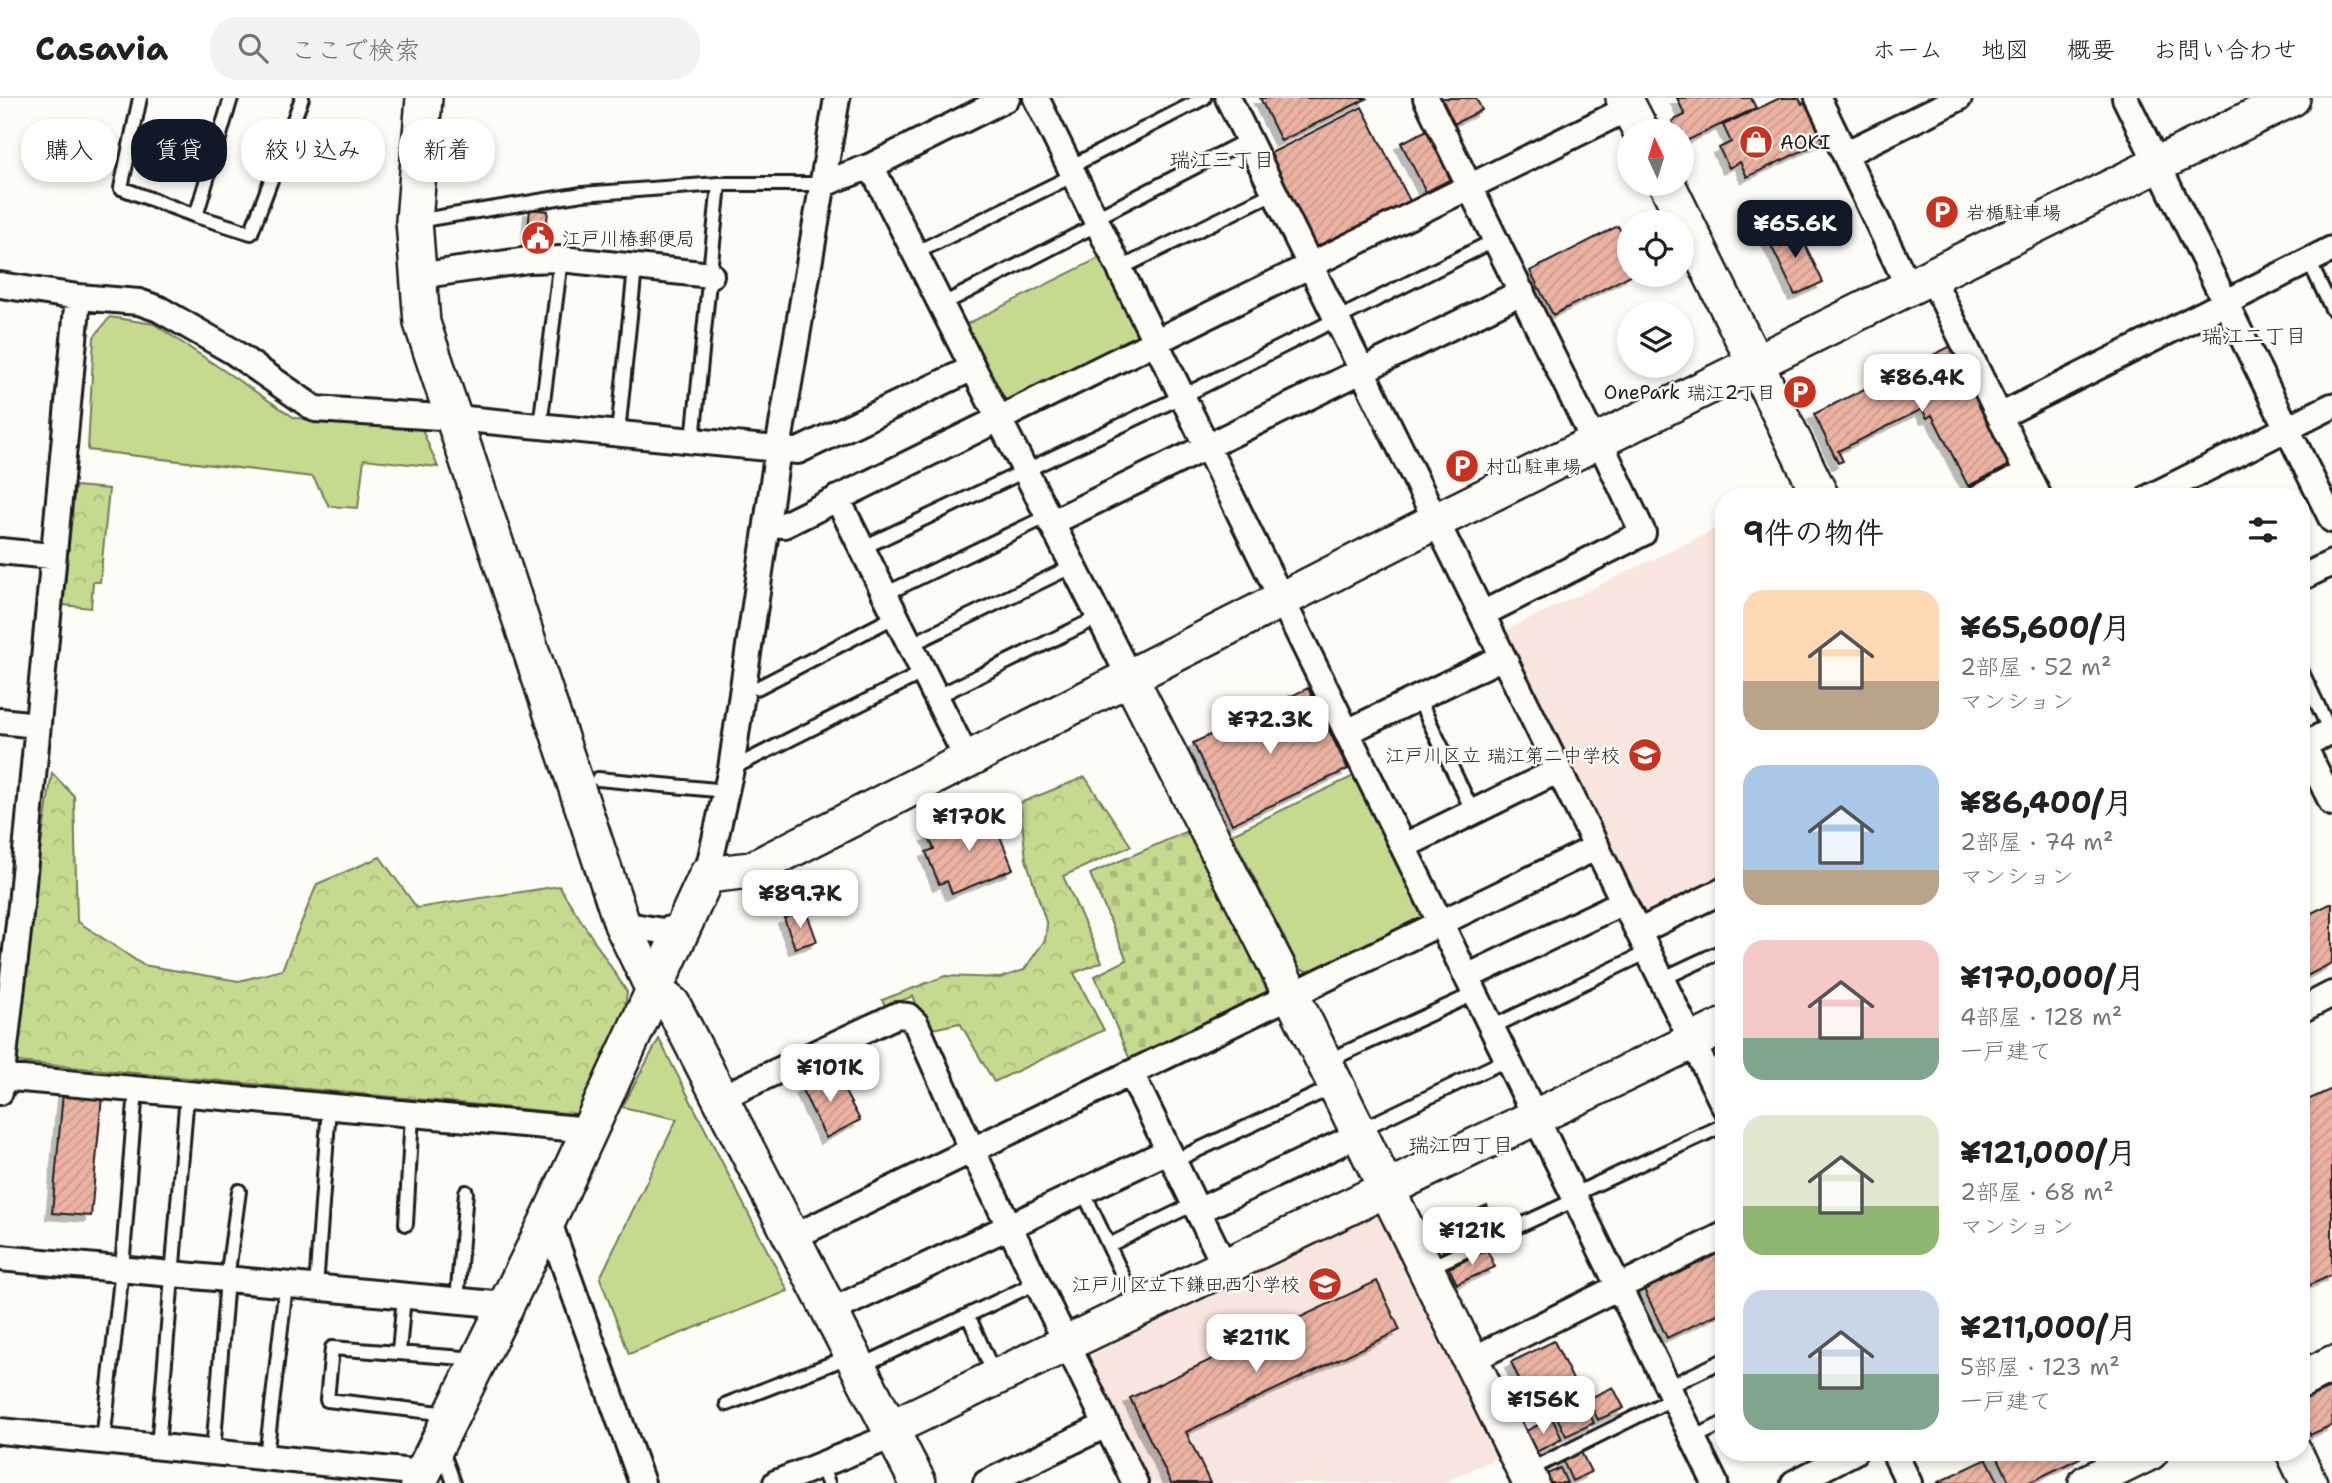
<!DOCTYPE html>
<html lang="ja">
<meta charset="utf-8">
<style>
:root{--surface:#fff;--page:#f2f2f2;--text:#202124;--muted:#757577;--line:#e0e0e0;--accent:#111827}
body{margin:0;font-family:"Shantell Sans","Klee One",sans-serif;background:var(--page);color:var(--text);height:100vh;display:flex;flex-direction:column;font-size:26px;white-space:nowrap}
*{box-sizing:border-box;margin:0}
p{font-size:23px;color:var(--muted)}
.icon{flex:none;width:38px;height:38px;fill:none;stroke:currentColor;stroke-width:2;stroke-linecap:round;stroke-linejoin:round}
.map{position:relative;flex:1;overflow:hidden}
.sheet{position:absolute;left:1715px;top:390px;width:595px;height:973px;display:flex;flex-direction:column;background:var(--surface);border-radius:28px;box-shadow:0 4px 10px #0003}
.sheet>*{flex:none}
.hud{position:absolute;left:21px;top:21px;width:665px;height:63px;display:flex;gap:14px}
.needle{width:46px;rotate:356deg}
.buttons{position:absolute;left:1617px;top:21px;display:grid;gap:14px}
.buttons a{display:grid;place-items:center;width:77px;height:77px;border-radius:50%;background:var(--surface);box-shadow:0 4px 10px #0003;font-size:35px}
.price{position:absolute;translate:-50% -60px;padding:0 16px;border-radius:14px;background:#fff;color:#222;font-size:23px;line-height:46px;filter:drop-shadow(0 2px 4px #0008)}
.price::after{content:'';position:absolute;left:50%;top:42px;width:21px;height:16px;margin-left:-10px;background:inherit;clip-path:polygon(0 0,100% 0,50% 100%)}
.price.on{background:var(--accent);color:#fff}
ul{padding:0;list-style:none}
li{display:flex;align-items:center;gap:21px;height:175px;padding:0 28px}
li span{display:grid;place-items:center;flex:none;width:196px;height:140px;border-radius:21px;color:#555}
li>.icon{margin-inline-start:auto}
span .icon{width:84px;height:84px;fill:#fffc;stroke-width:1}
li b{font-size:30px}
h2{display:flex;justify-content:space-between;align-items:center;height:84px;padding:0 28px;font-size:30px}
.tag{padding:0 24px;border-radius:28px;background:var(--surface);box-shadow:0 4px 10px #0003;font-size:24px;line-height:63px}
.tag.on{background:var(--accent);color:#fff}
header{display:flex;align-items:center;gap:42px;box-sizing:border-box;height:98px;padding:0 35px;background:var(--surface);border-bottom:2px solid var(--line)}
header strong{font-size:33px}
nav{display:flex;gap:38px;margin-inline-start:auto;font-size:24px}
.search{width:490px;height:63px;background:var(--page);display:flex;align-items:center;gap:18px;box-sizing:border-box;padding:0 24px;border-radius:28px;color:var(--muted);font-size:26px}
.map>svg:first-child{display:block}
.built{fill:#f8e6de}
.forest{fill:url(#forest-crowns);stroke:#717b56;stroke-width:2}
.cemetery{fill:url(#cemetery-stones);stroke:#717b56;stroke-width:2}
.green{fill:#c6da8f;stroke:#717b56;stroke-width:2}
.building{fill:url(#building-hatch);stroke:#1c1c1c;stroke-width:2;filter:url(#shadow)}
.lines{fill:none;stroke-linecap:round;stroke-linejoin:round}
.lane-casing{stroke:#1c1c1c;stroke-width:18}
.street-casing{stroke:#1c1c1c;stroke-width:30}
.secondary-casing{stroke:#1c1c1c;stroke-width:40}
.lane{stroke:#fdfcf7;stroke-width:12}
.street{stroke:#fdfcf7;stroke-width:24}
.secondary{stroke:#fdfcf7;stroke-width:35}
.labels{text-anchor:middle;stroke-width:5;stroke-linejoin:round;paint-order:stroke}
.poi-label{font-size:19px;fill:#1c1c1c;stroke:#fdfcf7;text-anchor:start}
.neighbourhood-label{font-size:21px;fill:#1c1c1c;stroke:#fdfcf7}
</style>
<header>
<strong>Casavia</strong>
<div class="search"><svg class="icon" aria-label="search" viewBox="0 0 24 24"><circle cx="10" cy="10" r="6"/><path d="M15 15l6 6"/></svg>ここで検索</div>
<nav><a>ホーム</a><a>地図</a><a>概要</a><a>お問い合わせ</a></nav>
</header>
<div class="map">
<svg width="2332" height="1385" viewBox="0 0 2332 1385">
<defs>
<pattern id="forest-crowns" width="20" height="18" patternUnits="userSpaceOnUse" patternTransform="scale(1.75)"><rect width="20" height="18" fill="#c6da8f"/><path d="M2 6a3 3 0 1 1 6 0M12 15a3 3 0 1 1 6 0" fill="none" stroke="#aaba7b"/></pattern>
<pattern id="cemetery-stones" width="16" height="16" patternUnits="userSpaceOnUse" patternTransform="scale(1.75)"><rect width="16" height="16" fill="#c6da8f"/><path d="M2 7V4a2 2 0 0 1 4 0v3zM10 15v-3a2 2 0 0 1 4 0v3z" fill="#aaba7b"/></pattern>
<pattern id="building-hatch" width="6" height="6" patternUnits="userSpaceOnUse" patternTransform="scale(1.75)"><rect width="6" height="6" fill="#ebb2a2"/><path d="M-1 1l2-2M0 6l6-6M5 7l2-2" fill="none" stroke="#c9988b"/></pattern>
<filter id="shadow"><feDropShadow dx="-6" dy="6" stdDeviation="0" flood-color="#0004"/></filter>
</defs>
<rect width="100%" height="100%" fill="#fdfcf7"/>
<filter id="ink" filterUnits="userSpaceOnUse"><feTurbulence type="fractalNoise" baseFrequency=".0143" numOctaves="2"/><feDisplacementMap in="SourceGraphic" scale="14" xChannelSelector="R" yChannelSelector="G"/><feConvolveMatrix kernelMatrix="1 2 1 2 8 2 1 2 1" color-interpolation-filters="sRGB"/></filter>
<g filter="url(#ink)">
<path class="built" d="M 1724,427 L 1724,782 L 1655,814 L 1641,811 L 1506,532 Z
M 1381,1115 L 1496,1360 L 1443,1385 L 1151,1385 L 1089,1258 Z"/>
<path class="forest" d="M 75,388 L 109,391 L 100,484 L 93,484 L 91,510 L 63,507 Z
M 52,675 L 74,698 L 77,823 L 143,867 L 239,883 L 282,872 L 317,786 L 380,759 L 417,810 L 559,788 L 627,894 L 622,933 L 576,1016 L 17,964 L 34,794 Z
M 1085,679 L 1131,748 L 1063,778 L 1102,864 L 1074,875 L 1104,932 L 994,984 L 960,925 L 928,932 L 913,898 L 886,909 L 882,902 L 945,878 L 1000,880 L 1024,872 L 1045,842 L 1047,827 L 1026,761 L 1020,705 Z"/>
<path class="cemetery" d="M 1190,732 L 1268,895 L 1130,962 L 1095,878 L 1127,862 L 1090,776 Z"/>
<path class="green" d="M 1103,158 L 1141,233 L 1136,245 L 1015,303 L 1002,301 L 965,227 Z
M 110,219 L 154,226 L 295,320 L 421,329 L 438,369 L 364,361 L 358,410 L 329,408 L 313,379 L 88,352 L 94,239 Z
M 1358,676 L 1427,816 L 1424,825 L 1313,875 L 1300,871 L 1232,736 Z
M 659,941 L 788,1193 L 629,1256 L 600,1180 L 677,1021 L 622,1009 Z"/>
<path class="building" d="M 1260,0 L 1368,0 L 1281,43 Z
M 1441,0 L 1476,0 L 1482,12 L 1454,26 Z
M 1677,0 L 1751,0 L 1756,10 L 1682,45 L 1682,33 L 1677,33 L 1672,23 L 1685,17 Z
M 1780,0 L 1799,0 L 1802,6 L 1809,3 L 1827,41 L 1747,79 L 1740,64 L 1729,70 L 1719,50 L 1731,44 L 1723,27 Z
M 1362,9 L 1410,103 L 1316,149 L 1269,56 Z
M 1427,32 L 1451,81 L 1426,94 L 1401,45 Z
M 530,111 L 548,113 L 544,154 L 526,152 Z
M 1795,126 L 1823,184 L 1795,197 L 1767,139 Z
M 1618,128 L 1629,150 L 1631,177 L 1553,217 L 1530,173 Z
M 1951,248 L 2011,367 L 1968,388 L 1932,317 L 1927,320 L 1922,311 L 1838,353 L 1843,363 L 1838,365 L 1814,316 Z
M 1308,590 L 1348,671 L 1232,726 L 1193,645 Z
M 990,713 L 1013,771 L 952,796 L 947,783 L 939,786 L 926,754 L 934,751 L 928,738 Z
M 2332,805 L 2332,865 L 2301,881 L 2301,820 Z
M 806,813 L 817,843 L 795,850 L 784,820 Z
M 834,973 L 860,1022 L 826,1040 L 801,990 Z
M 2332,991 L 2332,1177 L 2301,1191 L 2301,1005 Z
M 63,995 L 102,998 L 91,1118 L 52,1115 Z
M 1487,1107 L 1498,1130 L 1485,1137 L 1474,1113 Z
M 1472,1118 L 1481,1137 L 1444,1154 L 1435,1135 Z
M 1722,1151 L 1724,1213 L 1667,1240 L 1643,1189 Z
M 1487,1152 L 1495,1169 L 1457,1186 L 1449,1170 Z
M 1377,1183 L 1400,1232 L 1186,1334 L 1210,1385 L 1171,1385 L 1130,1300 Z
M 1554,1243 L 1577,1290 L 1533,1311 L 1511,1264 Z
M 1613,1289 L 1624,1310 L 1598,1322 L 1588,1301 Z
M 2332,1289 L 2332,1327 L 2310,1337 L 2301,1320 L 2301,1303 Z
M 1584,1304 L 1594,1325 L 1566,1338 L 1556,1317 Z
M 1552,1320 L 1562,1341 L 1534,1355 L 1524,1334 Z
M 1581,1354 L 1591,1374 L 1572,1383 L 1563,1363 Z
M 1995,1354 L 2078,1354 L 2080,1360 L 2028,1385 L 2010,1385 Z
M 1987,1361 L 1999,1385 L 1939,1385 L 1938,1384 Z
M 1560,1370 L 1567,1385 L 1549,1385 L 1545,1377 Z"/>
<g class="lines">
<g class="lane-casing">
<path id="lane" d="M 140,0 L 121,90 L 196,118 L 231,0
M 1070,69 L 1204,0
M 196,118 L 251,135 L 302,0
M 1096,120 L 1249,41
M 416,123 L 582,96 L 719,86 L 823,86
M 915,155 L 1074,77
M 2309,163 L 2332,211
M 1121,170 L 1275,94
M 941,207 L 1098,126
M 540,328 L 561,161
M 618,335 L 635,170
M 693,342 L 719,86
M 862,450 L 1183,298 L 1495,142
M 885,496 L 1048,418
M 910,547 L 1073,468
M 2301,572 L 2330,633
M 743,586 L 757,590 L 896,518
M 936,599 L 1099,519
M 1418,600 L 1473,714
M 731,671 L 924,574
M 598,681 L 727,693
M 1662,881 L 1724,852
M 1492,929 L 1648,854
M 1325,964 L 1476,895
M 1360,1032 L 1508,961
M 1174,1063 L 1335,988
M 1083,1093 L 1138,1210
M 1575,1096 L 1724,1027
M 406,1126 L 412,1016
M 1109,1147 L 1194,1106
M 1426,1171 L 1577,1101
M 316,1190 L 329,1009
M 457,1203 L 466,1094
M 968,1217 L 995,1278
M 399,1254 L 404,1198
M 861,1268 L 1038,1184
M 1668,1289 L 1724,1262
M 727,1306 L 851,1258
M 449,1316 L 327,1302 L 332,1250 L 477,1261
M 1693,1340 L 1724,1325
M 103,1343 L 122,1171 L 136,991
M 158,1349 L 187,996
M 441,1350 L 454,1385
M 213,1354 L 227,1181 L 239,1093
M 266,1359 L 286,1187
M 821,1367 L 828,1385
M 1529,1372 L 1674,1300"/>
</g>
<g class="street-casing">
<path id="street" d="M 1036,0 L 1715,1385
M 1228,0 L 1724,1008
M 1426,0 L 1588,331 L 1607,359 L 1643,435 L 1482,516
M 1818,0 L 1909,190
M 2125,0 L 2332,422
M 1845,56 L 1959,0
M 871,68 L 1130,580
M 823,86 L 871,68 L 1007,0
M 418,178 L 528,162 L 561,161 L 711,177
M 1932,180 L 2039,399
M 0,187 L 78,199 L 139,204 L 159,211 L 232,253 L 315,311 L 456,320 L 798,353 L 973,270
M 2000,318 L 2332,151
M 1980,399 L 2027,374
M 2150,399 L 2332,308
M 837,400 L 967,661
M 1051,425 L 1522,194
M 768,426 L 784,427 L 1629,10
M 0,453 L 51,458
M 2301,480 L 2332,465
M 0,623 L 37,627
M 1347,634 L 1503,559
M 2304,648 L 2332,705
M 2301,649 L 2332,632
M 1404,748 L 1559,672
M 707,777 L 731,671 L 778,351 L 837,0
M 622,826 L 662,833 L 684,828
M 1638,834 L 1724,792
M 1467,879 L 1623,804
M 2301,912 L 2332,896
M 1131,975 L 1225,1169
M 0,979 L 590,1032
M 0,994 L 21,807 L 78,199
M 720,1000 L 897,917 L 908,918 L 916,926 L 972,1052 L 1135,1385
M 1198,1113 L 1360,1036
M 548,1122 L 642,1385
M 791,1140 L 1597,749
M 0,1160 L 505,1207
M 829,1214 L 1168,1053
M 1471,1262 L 1724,1137
M 0,1333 L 423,1375
M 1894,1354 L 1909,1385
M 776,1385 L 895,1337
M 986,1385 L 1106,1327
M 1794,1385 L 1854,1354"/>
</g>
<g class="secondary-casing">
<path id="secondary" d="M 424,0 L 414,123 L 422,225 L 622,826 L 654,892 L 672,906 L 918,1385
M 1624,0 L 1641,33
M 1667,86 L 1821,399
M 1130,580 L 1292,898 L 1531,1385
M 2301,1282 L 2332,1266
M 891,1330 L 1724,928
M 2294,1354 L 2309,1385
M 418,1385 L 548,1122 L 707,777 L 751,772 L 1436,423 L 2292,0
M 2087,1385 L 2150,1354"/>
</g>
<use href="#lane" class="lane"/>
<use href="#street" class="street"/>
<use href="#secondary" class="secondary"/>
</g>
</g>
<defs>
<g id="shop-disc" transform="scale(1.75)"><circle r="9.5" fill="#c8321e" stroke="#fdfcf7"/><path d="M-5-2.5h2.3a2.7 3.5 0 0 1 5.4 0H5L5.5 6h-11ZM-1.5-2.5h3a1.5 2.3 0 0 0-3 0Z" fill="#fff"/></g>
<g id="parking-disc" transform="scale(1.75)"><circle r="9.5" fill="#c8321e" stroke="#fdfcf7"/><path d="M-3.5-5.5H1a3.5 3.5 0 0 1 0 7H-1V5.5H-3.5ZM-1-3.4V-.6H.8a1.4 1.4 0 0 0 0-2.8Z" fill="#fff"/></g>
<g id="civic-disc" transform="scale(1.75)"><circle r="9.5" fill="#c8321e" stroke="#fdfcf7"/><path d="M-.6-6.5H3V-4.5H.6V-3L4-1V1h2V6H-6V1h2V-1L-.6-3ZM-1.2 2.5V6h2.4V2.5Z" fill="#fff"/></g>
<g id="school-disc" transform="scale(1.75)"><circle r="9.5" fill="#c8321e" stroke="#fdfcf7"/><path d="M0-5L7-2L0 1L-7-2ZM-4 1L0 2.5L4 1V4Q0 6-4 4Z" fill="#fff"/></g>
</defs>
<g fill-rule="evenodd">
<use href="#shop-disc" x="1756" y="44"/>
<use href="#parking-disc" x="1942" y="114"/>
<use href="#civic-disc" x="538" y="140"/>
<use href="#parking-disc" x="1800" y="294"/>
<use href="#parking-disc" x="1462" y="368"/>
<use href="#school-disc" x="1645" y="657"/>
<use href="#school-disc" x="1325" y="1186"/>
</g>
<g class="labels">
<g class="poi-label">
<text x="1780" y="51">AOKI</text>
<text x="1966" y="121">岩楯駐車場</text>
<text x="562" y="147">江戸川椿郵便局</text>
<text x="1776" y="301" text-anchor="end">OnePark 瑞江2丁目</text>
<text x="1486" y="375">村山駐車場</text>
<text x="1620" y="664" text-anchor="end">江戸川区立 瑞江第二中学校</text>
<text x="1300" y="1193" text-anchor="end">江戸川区立下鎌田西小学校</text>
</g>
<g class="neighbourhood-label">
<text x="1222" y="69">瑞江三丁目</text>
<text x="2254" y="245">瑞江二丁目</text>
<text x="1461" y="1054">瑞江四丁目</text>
</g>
</g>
</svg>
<div class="buttons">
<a><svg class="needle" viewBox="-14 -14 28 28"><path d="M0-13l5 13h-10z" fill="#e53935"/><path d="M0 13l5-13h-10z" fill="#757577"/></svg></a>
<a><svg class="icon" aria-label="locate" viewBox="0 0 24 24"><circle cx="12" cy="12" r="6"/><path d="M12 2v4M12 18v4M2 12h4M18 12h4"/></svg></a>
<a><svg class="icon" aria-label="layers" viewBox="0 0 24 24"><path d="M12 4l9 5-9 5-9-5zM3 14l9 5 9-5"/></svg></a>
</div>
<b class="price on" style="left:1795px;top:162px">¥65.6K</b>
<b class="price" style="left:1922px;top:316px">¥86.4K</b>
<b class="price" style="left:1270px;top:658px">¥72.3K</b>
<b class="price" style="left:969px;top:755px">¥170K</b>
<b class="price" style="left:800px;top:832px">¥89.7K</b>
<b class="price" style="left:830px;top:1006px">¥101K</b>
<b class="price" style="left:1472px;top:1169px">¥121K</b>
<b class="price" style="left:1256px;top:1276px">¥211K</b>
<b class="price" style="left:1543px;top:1338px">¥156K</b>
<div class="hud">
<a class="tag">購入</a>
<a class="tag on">賃貸</a>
<a class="tag">絞り込み</a>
<a class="tag">新着</a>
</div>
<section class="sheet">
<h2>9件の物件<svg class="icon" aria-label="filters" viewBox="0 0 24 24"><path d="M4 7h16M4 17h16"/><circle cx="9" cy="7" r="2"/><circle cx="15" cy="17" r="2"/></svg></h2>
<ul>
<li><span style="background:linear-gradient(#ffd9b3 65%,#b9a48a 0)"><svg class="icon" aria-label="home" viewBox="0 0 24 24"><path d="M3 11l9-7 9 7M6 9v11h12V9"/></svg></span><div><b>¥65,600/月</b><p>2部屋 · 52 m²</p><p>マンション</p></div></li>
<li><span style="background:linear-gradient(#a9c7e8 75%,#b9a48a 0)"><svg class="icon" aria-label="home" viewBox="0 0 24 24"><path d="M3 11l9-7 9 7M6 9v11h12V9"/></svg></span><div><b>¥86,400/月</b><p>2部屋 · 74 m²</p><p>マンション</p></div></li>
<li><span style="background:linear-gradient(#f6c9c9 70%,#7fa58c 0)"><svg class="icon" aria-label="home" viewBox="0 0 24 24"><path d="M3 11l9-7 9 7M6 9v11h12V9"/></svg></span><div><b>¥170,000/月</b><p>4部屋 · 128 m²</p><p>一戸建て</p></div></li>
<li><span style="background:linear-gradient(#dfe7d0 65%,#8fb573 0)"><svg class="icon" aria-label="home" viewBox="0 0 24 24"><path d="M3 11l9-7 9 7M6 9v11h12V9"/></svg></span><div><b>¥121,000/月</b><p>2部屋 · 68 m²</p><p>マンション</p></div></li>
<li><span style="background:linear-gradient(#c9d6e8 60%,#7fa58c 0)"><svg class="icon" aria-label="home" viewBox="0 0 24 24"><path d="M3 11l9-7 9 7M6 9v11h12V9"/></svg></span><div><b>¥211,000/月</b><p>5部屋 · 123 m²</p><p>一戸建て</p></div></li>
</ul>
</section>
</div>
